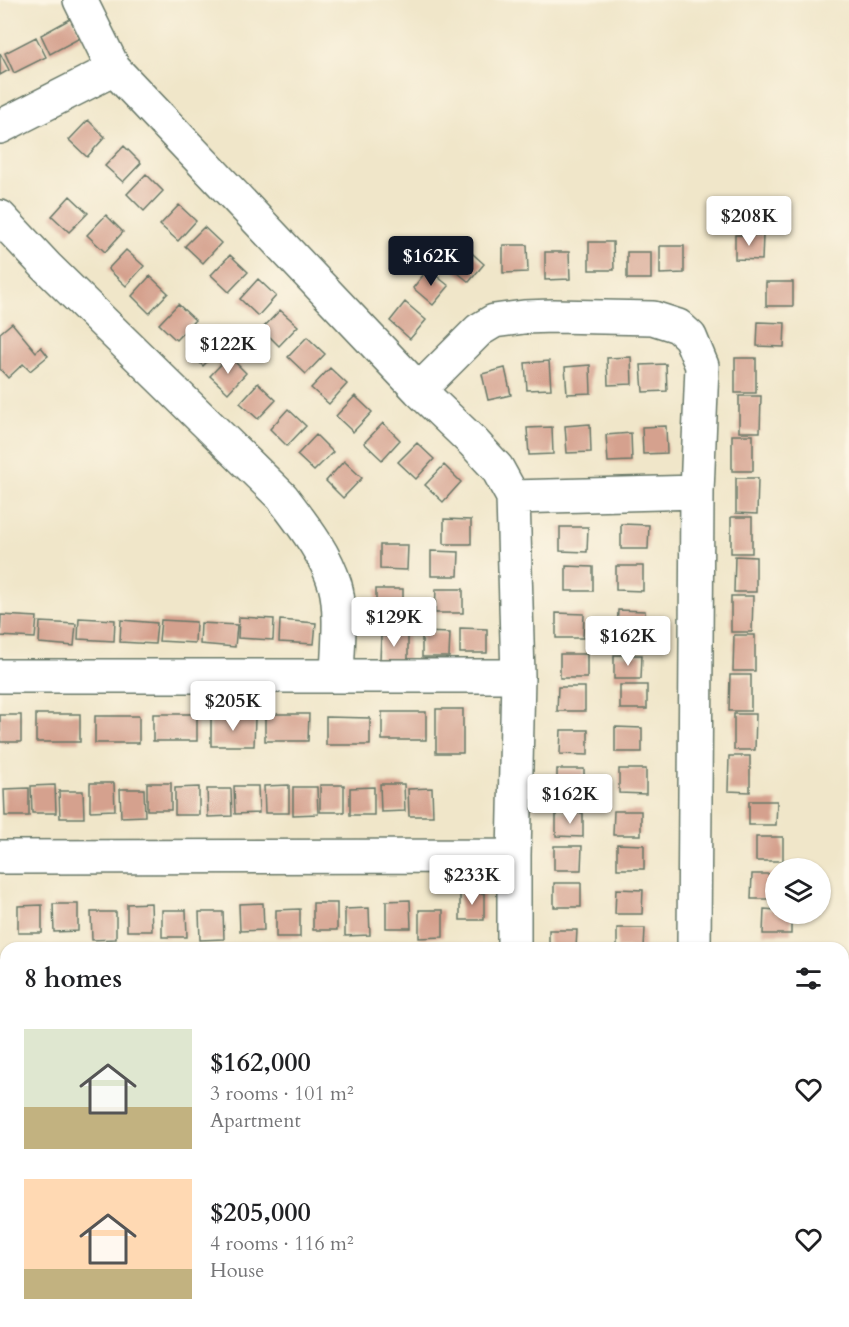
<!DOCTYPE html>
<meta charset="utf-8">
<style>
:root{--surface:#fff;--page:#f2f2f2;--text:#202124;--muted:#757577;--accent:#111827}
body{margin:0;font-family:Cardo,serif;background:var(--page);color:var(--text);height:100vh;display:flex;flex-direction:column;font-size:22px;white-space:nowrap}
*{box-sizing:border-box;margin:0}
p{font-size:20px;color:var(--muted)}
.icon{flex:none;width:33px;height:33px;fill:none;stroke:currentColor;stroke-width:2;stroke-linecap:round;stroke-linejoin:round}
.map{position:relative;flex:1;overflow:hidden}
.panel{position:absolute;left:0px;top:942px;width:849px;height:386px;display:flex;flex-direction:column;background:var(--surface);border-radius:18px 18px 0 0;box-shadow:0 2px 4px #0004}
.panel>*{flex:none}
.buttons{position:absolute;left:765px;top:858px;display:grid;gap:12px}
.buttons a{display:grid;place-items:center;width:66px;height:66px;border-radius:50%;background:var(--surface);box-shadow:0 2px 4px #0004;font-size:30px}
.price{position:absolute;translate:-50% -51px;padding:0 14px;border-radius:6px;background:#fff;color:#222;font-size:20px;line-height:39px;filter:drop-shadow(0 2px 3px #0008)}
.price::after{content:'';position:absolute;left:50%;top:36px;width:18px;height:14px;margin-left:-9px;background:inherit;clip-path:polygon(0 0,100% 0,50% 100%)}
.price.selected{background:var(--accent);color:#fff}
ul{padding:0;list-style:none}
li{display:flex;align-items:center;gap:18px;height:150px;padding:0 24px}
li span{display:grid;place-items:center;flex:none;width:168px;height:120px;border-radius:0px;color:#555}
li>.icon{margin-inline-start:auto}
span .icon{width:72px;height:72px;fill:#fffc;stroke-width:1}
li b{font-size:26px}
h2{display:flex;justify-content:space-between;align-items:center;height:72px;padding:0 24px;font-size:26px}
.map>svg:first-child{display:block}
.building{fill:#d5a18e}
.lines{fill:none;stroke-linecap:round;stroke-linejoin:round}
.minor-casing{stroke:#687868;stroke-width:36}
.minor{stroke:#fff;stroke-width:33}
</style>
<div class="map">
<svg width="849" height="1327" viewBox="0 0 849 1327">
<rect width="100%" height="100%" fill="#fcf5e5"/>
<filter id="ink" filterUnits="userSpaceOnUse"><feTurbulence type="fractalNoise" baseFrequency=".0167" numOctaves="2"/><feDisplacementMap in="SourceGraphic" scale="12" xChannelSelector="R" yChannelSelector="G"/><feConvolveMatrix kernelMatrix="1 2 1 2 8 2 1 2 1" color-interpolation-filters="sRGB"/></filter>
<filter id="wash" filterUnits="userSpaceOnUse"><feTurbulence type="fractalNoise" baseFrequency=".008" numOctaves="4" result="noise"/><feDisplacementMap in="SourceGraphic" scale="24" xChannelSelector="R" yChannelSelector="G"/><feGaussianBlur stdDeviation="1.35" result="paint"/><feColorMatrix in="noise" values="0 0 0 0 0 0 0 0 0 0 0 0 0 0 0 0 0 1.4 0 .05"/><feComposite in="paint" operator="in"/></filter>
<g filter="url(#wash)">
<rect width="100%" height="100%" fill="#f0e6c9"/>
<g id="blocks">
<path class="building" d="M 72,18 L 82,37 L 50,54 L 41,35 Z
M 36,37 L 46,57 L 14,73 L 5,53 Z
M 0,53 L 9,70 L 0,75 Z
M 88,120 L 105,137 L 87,157 L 69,140 Z
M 124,146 L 141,163 L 123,182 L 105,166 Z
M 146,174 L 163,191 L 144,211 L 127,194 Z
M 70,196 L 88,213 L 69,232 L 52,216 Z
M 179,205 L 196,221 L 178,241 L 160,225 Z
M 106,215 L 123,232 L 105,252 L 87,235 Z
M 204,227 L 221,243 L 203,263 L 185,246 Z
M 735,235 L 763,235 L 762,260 L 735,259 Z
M 589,242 L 613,242 L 614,270 L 589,270 Z
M 503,245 L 527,245 L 528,272 L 503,273 Z
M 464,246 L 484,264 L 469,282 L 448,265 Z
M 660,246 L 684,246 L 684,273 L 660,274 Z
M 126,250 L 144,266 L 126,286 L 108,269 Z
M 545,252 L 569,252 L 570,279 L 545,280 Z
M 627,252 L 651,252 L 651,279 L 627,279 Z
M 230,255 L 248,272 L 229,292 L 211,275 Z
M 428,269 L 449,286 L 433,305 L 413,288 Z
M 150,276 L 168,293 L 149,313 L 132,296 Z
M 258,279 L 276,296 L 258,316 L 240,299 Z
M 766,282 L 793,282 L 793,306 L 766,306 Z
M 405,302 L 426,320 L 410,339 L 390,321 Z
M 178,304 L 195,320 L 176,340 L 159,324 Z
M 280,310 L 298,326 L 279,346 L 262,329 Z
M 758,322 L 785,323 L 784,347 L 757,346 Z
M 12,323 L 36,352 L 41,347 L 48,356 L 30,371 L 23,364 L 8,378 L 0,369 L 0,333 Z
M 204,329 L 222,346 L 203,366 L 186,349 Z
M 307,337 L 325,354 L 306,374 L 288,357 Z
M 229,356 L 246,373 L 228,393 L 210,376 Z
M 631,357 L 632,384 L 608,385 L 607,358 Z
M 735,358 L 756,358 L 756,393 L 735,393 Z
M 549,361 L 551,389 L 527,390 L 525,363 Z
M 666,364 L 667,391 L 643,392 L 641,365 Z
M 590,365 L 591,393 L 567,394 L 565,367 Z
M 330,368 L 347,384 L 329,404 L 311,388 Z
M 505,368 L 511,395 L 488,400 L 482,374 Z
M 258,383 L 276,400 L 258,419 L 240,403 Z
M 355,396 L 372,412 L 353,432 L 336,416 Z
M 739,396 L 761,396 L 760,432 L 739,432 Z
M 288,409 L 306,426 L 287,446 L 270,429 Z
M 383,423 L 400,440 L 382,460 L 364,443 Z
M 590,424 L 591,452 L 567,453 L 565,426 Z
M 666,426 L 667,453 L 643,454 L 642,427 Z
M 552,427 L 553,454 L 529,455 L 527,428 Z
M 631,433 L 632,461 L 608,462 L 606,435 Z
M 316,435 L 333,452 L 314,471 L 297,455 Z
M 732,435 L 753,435 L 753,471 L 732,471 Z
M 417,443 L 434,459 L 416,479 L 398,462 Z
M 344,461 L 362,478 L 343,498 L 326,481 Z
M 444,465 L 461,482 L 443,502 L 425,485 Z
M 736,478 L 758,478 L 757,514 L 736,513 Z
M 731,517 L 752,517 L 752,553 L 731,553 Z
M 444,519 L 471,520 L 471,544 L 444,544 Z
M 621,524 L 649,525 L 648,549 L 621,549 Z
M 560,527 L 588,527 L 587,552 L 560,551 Z
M 380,545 L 408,545 L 407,570 L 380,569 Z
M 431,551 L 459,552 L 458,576 L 431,576 Z
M 735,556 L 756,557 L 756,592 L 734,592 Z
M 566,566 L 593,567 L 593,591 L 566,591 Z
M 616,566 L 643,566 L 643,591 L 616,590 Z
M 376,589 L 403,589 L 403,614 L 376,613 Z
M 436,589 L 463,589 L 463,613 L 435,613 Z
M 731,596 L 753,596 L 752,632 L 731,632 Z
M 618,610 L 645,611 L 645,635 L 617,635 Z
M 556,613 L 584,614 L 583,638 L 556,638 Z
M 1,615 L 37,617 L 35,638 L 0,636 Z
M 239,617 L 274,619 L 273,640 L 238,638 Z
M 79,618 L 115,620 L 114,641 L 78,639 Z
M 121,620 L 157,623 L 155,644 L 120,642 Z
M 161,620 L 196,622 L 195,643 L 159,641 Z
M 280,620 L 316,623 L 314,644 L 279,642 Z
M 40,622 L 76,624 L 74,646 L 39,643 Z
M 201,623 L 237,625 L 235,647 L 200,644 Z
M 460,628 L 487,629 L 487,653 L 460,653 Z
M 422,632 L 450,633 L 449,657 L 422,657 Z
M 734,635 L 755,635 L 755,671 L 733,671 Z
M 381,636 L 408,636 L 408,660 L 380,660 Z
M 560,654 L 587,654 L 587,678 L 560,678 Z
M 614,655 L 642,655 L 641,679 L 614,679 Z
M 730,675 L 751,675 L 751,711 L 729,711 Z
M 620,685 L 647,685 L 647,709 L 620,709 Z
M 558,687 L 585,687 L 585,711 L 557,711 Z
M 436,709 L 463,709 L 463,753 L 436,753 Z
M 382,712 L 426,712 L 426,740 L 382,740 Z
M 36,714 L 80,714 L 80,742 L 36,742 Z
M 153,714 L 197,714 L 197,741 L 153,741 Z
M 265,714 L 309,714 L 308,741 L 265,741 Z
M 734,714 L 756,714 L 755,750 L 734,750 Z
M 0,715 L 21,715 L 21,742 L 0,742 Z
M 95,716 L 139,716 L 139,743 L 95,743 Z
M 326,717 L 370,718 L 370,745 L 326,745 Z
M 211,718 L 255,718 L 254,746 L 211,746 Z
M 615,727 L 642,728 L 642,752 L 615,752 Z
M 561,730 L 588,730 L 588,755 L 560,754 Z
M 729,756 L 750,756 L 750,792 L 728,791 Z
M 557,769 L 584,769 L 584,793 L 557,793 Z
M 619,769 L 646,769 L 646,794 L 619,793 Z
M 90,783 L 114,783 L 115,810 L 90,811 Z
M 147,783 L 171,783 L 171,810 L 147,810 Z
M 380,784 L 404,784 L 405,811 L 381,812 Z
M 55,785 L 56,813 L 32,813 L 31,786 Z
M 289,785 L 289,813 L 265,813 L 264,786 Z
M 320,785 L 344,785 L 344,812 L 320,812 Z
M 234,786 L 258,786 L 259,813 L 235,814 Z
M 199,787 L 199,815 L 175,815 L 175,788 Z
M 293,787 L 317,787 L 318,814 L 293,815 Z
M 374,787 L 374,815 L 350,815 L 350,788 Z
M 29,788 L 29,816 L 5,816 L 4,789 Z
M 432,788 L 433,816 L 409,816 L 408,789 Z
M 120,789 L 144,789 L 145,816 L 121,817 Z
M 207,789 L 231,789 L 232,816 L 208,817 Z
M 59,791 L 83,791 L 84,818 L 60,818 Z
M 749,801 L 777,801 L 776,825 L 749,825 Z
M 614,811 L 641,811 L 641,835 L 613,835 Z
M 556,812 L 583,813 L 583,837 L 556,836 Z
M 756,837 L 783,837 L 783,861 L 756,861 Z
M 617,844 L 644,845 L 644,869 L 617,869 Z
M 554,846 L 582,846 L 581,870 L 554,870 Z
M 752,874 L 776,874 L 776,899 L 751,899 Z
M 554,883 L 581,883 L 581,907 L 554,907 Z
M 616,889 L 643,890 L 642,914 L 615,914 Z
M 460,893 L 484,893 L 484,920 L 460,920 Z
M 410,900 L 411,928 L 386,928 L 386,901 Z
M 151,903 L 152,931 L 127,931 L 127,904 Z
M 263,903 L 264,930 L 240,931 L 239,904 Z
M 313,903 L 337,903 L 337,930 L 313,930 Z
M 53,904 L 78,904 L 78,931 L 54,932 Z
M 42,905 L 42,933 L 18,933 L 18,906 Z
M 369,908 L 370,935 L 345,936 L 345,909 Z
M 300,909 L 300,937 L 276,937 L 276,910 Z
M 764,909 L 776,910 L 776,914 L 791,914 L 791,934 L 763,934 Z
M 162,910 L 186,910 L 187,937 L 162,937 Z
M 419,910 L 443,910 L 443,937 L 419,938 Z
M 91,912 L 116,912 L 116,939 L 92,940 Z
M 199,912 L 223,912 L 224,939 L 200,940 Z
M 617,928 L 645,928 L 644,948 L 617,948 Z
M 549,930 L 577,930 L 576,948 L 549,948 Z
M 0,1102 L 3,1102 L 4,1129 L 0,1130 Z
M 383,1322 L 410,1322 L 410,1327 L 383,1327 Z
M 439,1322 L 467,1322 L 466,1327 L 439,1327 Z
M 565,1322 L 592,1322 L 592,1327 L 565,1327 Z
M 619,1322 L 646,1322 L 646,1327 L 619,1327 Z
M 756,1322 L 783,1322 L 783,1327 L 756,1327 Z"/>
</g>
</g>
<g filter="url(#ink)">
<use href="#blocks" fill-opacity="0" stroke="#687868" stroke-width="1.5"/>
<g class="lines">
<g class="minor-casing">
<path id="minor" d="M 80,0 L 114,69 L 419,390 L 473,442 L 497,468 L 513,497 L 518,676 L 514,856 L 514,948
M 0,127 L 114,69
M 0,217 L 47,267 L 282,497 C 303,525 325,552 335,585 C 342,610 338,648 337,674
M 419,390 L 479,330 L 494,321 L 524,317 L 553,316 L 653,318 L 678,326 L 690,337 L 702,366 L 697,492 L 694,948
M 513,497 L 697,492
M 0,676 L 518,676
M 0,857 L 514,856
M 0,1040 L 6,1040
M 0,1226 L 6,1226
M 335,1327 L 335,1322
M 506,1327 L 506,1322
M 692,1327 L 692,1322"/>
</g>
<use href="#minor" class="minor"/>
</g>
</g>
</svg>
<div class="buttons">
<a><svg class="icon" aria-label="layers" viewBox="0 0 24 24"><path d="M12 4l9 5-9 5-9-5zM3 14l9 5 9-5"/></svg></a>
</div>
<b class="price" style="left:749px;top:247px">$208K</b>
<b class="price selected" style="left:431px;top:287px">$162K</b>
<b class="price" style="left:228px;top:375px">$122K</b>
<b class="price" style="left:394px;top:648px">$129K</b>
<b class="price" style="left:628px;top:667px">$162K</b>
<b class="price" style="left:233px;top:732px">$205K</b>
<b class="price" style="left:570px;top:825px">$162K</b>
<b class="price" style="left:472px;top:906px">$233K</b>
<section class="panel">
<h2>8 homes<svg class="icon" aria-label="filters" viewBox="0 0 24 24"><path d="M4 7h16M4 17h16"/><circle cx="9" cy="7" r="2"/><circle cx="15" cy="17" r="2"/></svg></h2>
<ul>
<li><span style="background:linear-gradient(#dfe7d0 65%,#c2b280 0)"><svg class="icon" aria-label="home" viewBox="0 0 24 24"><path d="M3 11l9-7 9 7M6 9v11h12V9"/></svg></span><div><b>$162,000</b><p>3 rooms · 101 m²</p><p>Apartment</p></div><svg class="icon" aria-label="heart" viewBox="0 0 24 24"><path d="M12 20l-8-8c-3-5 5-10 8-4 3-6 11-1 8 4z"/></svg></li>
<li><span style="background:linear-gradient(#ffd9b3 75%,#c2b280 0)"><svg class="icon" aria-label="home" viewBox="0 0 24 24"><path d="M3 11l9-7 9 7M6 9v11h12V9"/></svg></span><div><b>$205,000</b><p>4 rooms · 116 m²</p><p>House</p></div><svg class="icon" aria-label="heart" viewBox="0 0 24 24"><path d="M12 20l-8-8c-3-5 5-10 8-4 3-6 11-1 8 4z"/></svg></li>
</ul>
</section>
</div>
